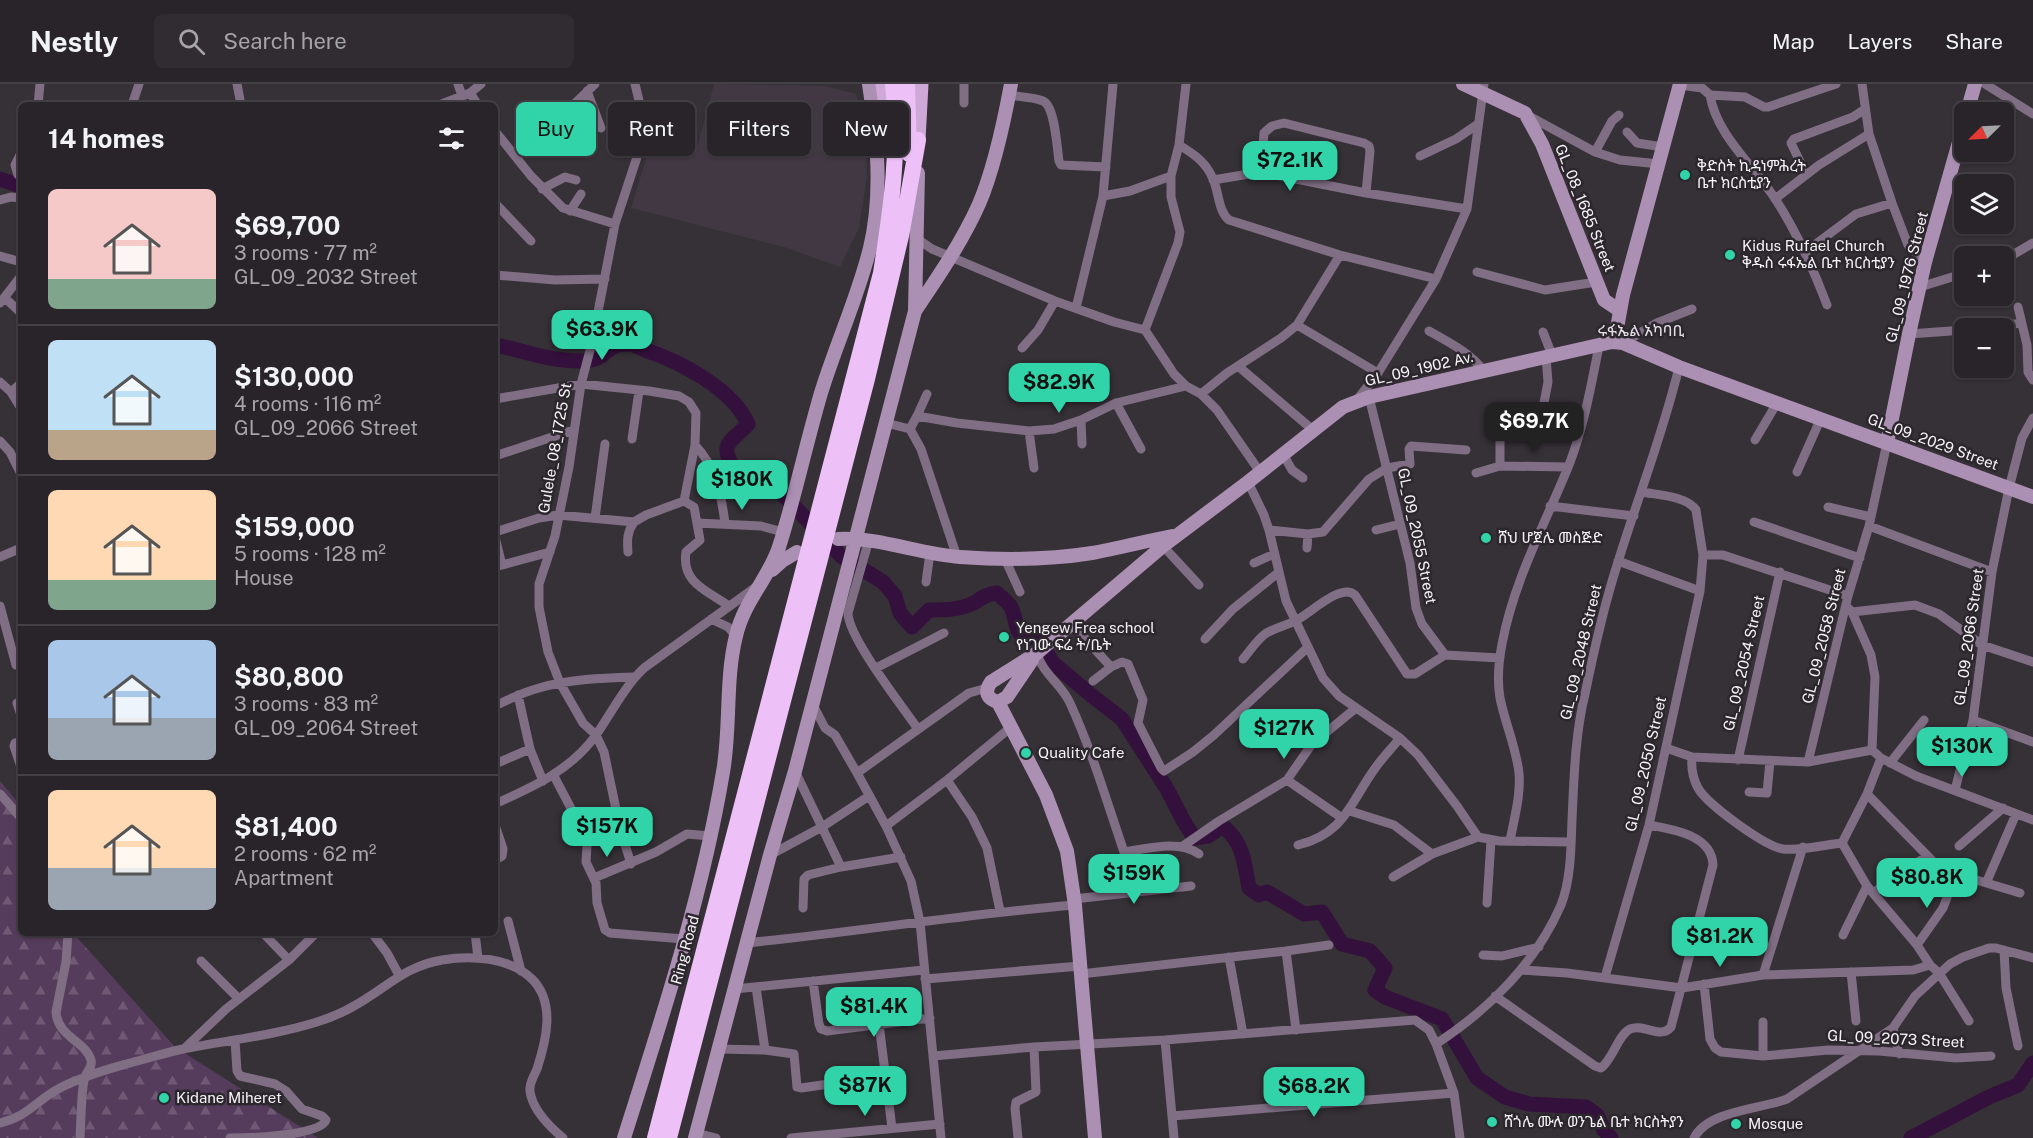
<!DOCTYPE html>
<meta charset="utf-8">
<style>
:root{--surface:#282429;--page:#302c31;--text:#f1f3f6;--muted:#a5a4a8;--line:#444146;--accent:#31d4a9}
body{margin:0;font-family:"Public Sans","Noto Sans Ethiopic",sans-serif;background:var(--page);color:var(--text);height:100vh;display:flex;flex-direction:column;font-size:22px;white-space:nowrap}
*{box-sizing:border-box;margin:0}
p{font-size:20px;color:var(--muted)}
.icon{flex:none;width:33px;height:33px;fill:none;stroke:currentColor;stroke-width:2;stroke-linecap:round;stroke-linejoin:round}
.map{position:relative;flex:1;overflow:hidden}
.panel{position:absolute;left:18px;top:18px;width:480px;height:834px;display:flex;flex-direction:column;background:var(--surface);border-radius:9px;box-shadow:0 2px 4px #0004,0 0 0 2px var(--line)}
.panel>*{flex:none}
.top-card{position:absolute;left:516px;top:18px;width:570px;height:54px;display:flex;gap:12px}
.needle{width:39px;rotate:246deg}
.buttons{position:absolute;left:1954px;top:18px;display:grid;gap:12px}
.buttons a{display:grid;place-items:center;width:60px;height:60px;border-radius:9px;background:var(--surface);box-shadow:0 2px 4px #0004,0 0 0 2px var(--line);font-size:30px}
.price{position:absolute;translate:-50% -51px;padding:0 14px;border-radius:12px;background:var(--accent);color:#111;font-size:20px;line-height:39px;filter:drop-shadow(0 2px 3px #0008)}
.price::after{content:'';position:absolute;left:50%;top:36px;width:18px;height:14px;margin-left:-9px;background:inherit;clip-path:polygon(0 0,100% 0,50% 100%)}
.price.on{background:#222;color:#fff}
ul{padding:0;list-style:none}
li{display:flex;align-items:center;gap:18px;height:150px;padding:0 30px}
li+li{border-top:2px solid var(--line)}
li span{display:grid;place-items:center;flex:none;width:168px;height:120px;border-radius:9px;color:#555}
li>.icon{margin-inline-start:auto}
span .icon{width:72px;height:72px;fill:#fffc;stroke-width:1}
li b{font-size:26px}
h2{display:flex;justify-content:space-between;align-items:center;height:72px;padding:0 30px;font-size:26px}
.chip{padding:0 21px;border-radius:9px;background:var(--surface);box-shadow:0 2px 4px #0004,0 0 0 2px var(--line);font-size:21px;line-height:54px}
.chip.on{background:var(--accent);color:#111}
header{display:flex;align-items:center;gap:36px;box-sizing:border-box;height:84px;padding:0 30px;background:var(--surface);border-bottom:2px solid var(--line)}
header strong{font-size:28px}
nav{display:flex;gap:33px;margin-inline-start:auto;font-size:21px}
.search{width:420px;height:54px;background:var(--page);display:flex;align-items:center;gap:15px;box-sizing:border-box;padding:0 21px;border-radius:9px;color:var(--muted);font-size:22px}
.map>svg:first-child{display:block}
.built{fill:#423844}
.forest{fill:url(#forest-firs)}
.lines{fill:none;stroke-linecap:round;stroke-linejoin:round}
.river{stroke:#34103c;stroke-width:15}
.street{stroke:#806e85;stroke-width:9}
.secondary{stroke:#ac90b3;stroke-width:14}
.primary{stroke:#cea9d7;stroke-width:15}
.highway{stroke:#edc0f7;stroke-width:16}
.poi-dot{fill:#31d4a9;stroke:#2c262d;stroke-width:2}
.labels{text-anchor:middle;stroke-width:5;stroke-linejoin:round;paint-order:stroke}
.poi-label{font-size:15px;fill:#f5f1f6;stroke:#2c262d;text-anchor:start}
.street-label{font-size:15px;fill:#f5f1f6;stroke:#2c262d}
.neighbourhood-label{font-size:16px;fill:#e4dde6;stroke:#2c262d}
</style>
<header>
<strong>Nestly</strong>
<div class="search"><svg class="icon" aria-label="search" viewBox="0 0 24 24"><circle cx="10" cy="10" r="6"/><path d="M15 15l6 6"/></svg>Search here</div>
<nav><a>Map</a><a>Layers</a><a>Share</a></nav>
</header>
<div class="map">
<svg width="2033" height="1054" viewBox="0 0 2033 1054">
<defs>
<pattern id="forest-firs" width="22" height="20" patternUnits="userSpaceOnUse" patternTransform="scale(1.5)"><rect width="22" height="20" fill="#563c5c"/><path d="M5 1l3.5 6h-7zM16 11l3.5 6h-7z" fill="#6f5974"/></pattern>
</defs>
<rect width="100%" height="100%" fill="#363037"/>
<path class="built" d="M 714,0 L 825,2 L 856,10 L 865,44 L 867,92 L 859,144 L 840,183 L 784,163 L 631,124 L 654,49 L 698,61 Z"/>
<path class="forest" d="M 0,697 L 21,722 L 21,849 L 73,849 L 175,963 L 318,1054 L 0,1054 Z"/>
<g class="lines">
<path class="river" d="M 0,95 L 21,102
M 495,261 C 518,265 540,274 563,276 C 572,277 587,278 595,275 C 608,271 607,260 628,260 C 634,260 640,264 645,266 C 679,277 733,305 748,340 C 730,360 718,358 735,387 L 759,390 L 776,403 L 841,472 L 883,498 L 895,512 L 900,529 L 912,543 L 929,526 C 944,526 959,526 974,519 C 982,514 986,510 997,509 C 1001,513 1008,518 1011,523 C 1020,542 1010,553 1038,554 L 1053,579 L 1091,611 L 1122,635 L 1167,705 L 1183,736 L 1194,754 L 1208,752 L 1223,742 C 1244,760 1244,778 1249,804 L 1259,811 L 1267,808 L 1304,830 L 1322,828 L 1342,860 L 1370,867 L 1385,884 L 1375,906 L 1385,913 L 1442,935 L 1477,994 L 1505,1013 L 1529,1020 L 1586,1023 L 1597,1031 L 1604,1046 L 1611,1054
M 1911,1054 L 1989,1013 L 2018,1001 L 2033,979"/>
<path class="street" d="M 237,0 L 241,21
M 458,0 L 462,12
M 1862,0 L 1869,50 L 1892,119 L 1908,161 L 1925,178
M 1985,0 L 2033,30
M 1680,1 L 1702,4 L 1710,11 L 1745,13 L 1764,23 L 1768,23 L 1836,0
M 587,7 L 601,44
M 470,9 L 478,21
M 1009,11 C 1019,13 1033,13 1043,17 C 1055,22 1057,64 1059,77 L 1061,81 L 1106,83
M 1710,11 C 1716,51 1755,83 1776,116 C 1797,149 1813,184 1827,221
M 964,19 L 964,0
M 38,21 L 40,0
M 132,21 L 139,0
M 439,21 L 470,9 L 481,0
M 566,28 L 595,0
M 1527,31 L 1595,68 L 1620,76 L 1659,80
M 495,47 L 531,92 L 563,124 L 615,140
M 1627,48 L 1637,59 L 1663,63
M 1179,61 C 1194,70 1206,78 1213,95 C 1219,108 1218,127 1229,136 L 1340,171 L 1436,195
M 1595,68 L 1612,37 L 1619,31
M 21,69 L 15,81 L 18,91 L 21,92
M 1420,72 L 1456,55 L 1478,40
M 1261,88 L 1264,49 L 1272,42 L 1284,39 L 1364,59 L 1369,62 L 1370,67 L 1366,109
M 1806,90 L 1791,59 L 1794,55 L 1853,33 L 1865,25
M 1171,92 L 1179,61 L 1186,0
M 1213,96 L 1261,88 L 1366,109 L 1467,125
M 542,105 L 565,93 L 576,96
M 1103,112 L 1130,107 L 1171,92 L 1171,113 L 1180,148 L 1178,159 L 1145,246
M 1775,115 L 1819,81 L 1869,50
M 0,116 L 11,113 L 21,114
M 495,119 L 531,157
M 570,127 L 581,110
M 916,154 L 932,165 L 1055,217 L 1114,238 L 1145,246 L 1174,290 L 1186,302 L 1201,310 L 1217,326 L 1260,388
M 1805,168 L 1856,130 L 1892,119
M 0,172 L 21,178
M 2004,176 L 2033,159
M 1477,188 L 1545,206 L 1596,198
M 495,191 L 555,196 L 605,195
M 1920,203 L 1965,189
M 5,214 L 21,229
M 0,219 L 21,192
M 2018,223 L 2027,261 L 2028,288 L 2033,296
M 1076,224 L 1103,112 L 1113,0
M 1297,241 L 1378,289
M 1980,244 L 2021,239
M 1429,247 C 1449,258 1470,269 1484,287
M 1543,248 L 1552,271
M 1909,250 L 1965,246
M 1623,259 L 1657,239 L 1692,225
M 1022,264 L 1038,246 L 1055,217
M 1238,282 L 1313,346
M 0,298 L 11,308 L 21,324
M 11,308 L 21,299
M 927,310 L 917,332 L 957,339 L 1029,347 L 1054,345 L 1081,336 L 1116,319 L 1186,302
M 1201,310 L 1227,289 L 1281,254 L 1297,241 L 1340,171
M 1369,313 L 1410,479 L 1416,524 L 1422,540 L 1445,571 L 1500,574
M 495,315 L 581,300 L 649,307 L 679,312 L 689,318 L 696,329 L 695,361 L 684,417
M 1356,317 L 1378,289 L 1436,195 L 1467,125 L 1484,0
M 1116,319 L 1141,365
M 1543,324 L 1548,298 L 1546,273
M 917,332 L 910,345 L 921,365 L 957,473
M 1081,336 L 1082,360
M 886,339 L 910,345
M 1029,347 L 1034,384
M 632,355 L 639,307
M 1500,355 L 1500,382 L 1568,383
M 1755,356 L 1777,319
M 0,357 L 10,368 L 21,390
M 695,361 C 716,383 721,409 725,439
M 1283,370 L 1292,386 L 1303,394
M 495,372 L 573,346
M 1797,388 L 1821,334
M 1476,389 L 1500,382
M 1248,398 L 1264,431 L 1269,446 L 1286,517 L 1323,594 L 1339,612 L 1400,654 L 1418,671 L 1457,722 L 1478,753
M 684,417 L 694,423 L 700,456 L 686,468 C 681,499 708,507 729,522
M 1550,422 L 1634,432
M 1828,423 L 1871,433
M 595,434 L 605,360
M 1754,438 L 1860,474
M 697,439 L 761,442 L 783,448
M 1869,442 L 1992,488
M 1269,446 L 1308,450 L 1323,448 L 1369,395 L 1387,384 L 1410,380 L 1409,365 L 1411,362 L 1466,366
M 1376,446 L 1400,440
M 495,448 L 539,434 L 558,431 L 634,438 L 646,431 L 684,417
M 495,453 L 502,481
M 869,456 L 848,529 C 848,553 902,622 918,645
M 1163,462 L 1199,501
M 1307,464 L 1308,450
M 628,468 C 627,456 627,448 634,438
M 1703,471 L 1723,471 L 1848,512
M 0,473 L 21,464
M 1005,475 L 1020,508
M 1618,477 L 1700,507
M 1254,479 L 1274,470
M 495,483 L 550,468
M 926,498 L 930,469
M 0,522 L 16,581
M 1846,522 L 1852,528 L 1915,521 L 1939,530 L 1982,561 L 2033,578
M 1852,528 L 1871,571 L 1875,593 L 1872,666
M 711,535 L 728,543 L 736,552
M 1071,539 L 1111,583 L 1122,578 L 1128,580 L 1143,616 L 1138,639 L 1161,684 L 1164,687 L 1193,668 L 1214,651 L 1308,563
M 1205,555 L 1233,525 L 1279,488
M 1037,569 C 1042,589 1062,601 1070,619 C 1092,667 1107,718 1124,768 C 1148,765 1177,755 1199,770
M 1243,575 C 1250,567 1256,557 1265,550 C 1274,544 1285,542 1295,537 C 1310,530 1341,498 1355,511 L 1407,590 L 1415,590 L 1445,571
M 876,584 L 944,549
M 1093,597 L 1111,583
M 518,611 L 530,665 L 543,697
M 17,619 L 21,631
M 812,619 L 825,644 L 835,651 L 857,689 L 886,742 L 911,797 L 920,838 L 941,1054
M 495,622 C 509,615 524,608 539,604 C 570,595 603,594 634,593
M 1973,636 L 2033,658
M 21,657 L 15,659 L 14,662 L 21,683
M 1666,664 L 1692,673 L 1808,678 L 1872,666
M 1872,666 L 1881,674 L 1916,692 L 2033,736
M 1692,673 C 1691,684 1692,693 1698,704 C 1707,720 1764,762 1783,765 C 1802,767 1823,761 1842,759
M 1738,676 L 1780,488
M 1808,678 L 1848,512 L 1869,442 L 1887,359
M 1890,679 L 1924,636
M 495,680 L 530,665
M 795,687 L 841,783 L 901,773
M 857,689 L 969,609 L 987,604
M 554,692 L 585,751 L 587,762 L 586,778 L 596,799 L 597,819 L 605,846 L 610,849 L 684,855
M 947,696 L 972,733 L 987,764 L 1000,827
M 1287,696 L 1342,734
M 1955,706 L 1973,636 L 1992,488 L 2009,404 L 2022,354 L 2033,334
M 1749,708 L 1767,709 L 1770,677
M 0,710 L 21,734
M 1867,710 L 1953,798
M 495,720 C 533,703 571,686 596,651 C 612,628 624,603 644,584 L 756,503
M 1350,727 L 1394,741 L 1432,770
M 495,741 L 503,765 L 502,772 L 495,776
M 886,742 L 947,696 L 1010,644
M 1510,757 C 1514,735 1521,711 1519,689 C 1516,663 1505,639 1500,614 C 1497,597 1499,576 1502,560 C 1514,496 1545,440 1569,381 C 1584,342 1591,302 1599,262
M 1842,759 L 1867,802 L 1917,861 L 1930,881 L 1939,889 L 1969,937
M 1842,759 L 1867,710 L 1881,674
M 1298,761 C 1346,749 1350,718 1376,683 C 1383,673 1392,664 1400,654
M 1183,762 L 1219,737 L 1287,696 L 1312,660 L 1356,624
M 1959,762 L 2003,724
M 1124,768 L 1131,808
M 770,771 L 822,743 L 869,712
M 631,780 L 620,744 L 604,668 L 596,651 L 583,639 L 560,599 L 548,568 L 539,523 L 539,500 L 555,452 L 569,383 L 581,300 L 592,259 L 615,140 L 638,70 L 642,29 L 635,0
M 1393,793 L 1432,770 L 1478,753 L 1499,757 L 1571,758
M 594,794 L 656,768 L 687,750 L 710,752
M 1987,797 L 2016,730
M 1953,798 L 1963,792 L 2020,809
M 1873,809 L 1927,772
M 1074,815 L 1191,802
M 1487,819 L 1491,756
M 803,824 L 804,795 L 808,791 L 841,783
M 508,837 L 521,887
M 68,849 L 66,878 L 56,928 C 58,954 85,956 91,976 C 93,984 87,986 85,993 C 81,1003 81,1041 80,1054
M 263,849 L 289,876
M 372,849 L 387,869 L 399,891
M 475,849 L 478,874
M 1843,851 L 1867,802
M 746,859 C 856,848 965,830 1075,821
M 1917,861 L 1943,824 L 1953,798
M 2004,866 L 2006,904 L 2018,962
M 1286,867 L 1329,861
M 1483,871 L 1502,872 L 1539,863
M 1229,873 L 1243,950
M 201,877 L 239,915
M 1522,886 L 1567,889 L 1682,904 L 1763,891 L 1913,886 L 1930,881
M 1851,888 L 1856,937
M 1081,890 L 1286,867 L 1296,946
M 1763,891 L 1803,763
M 1605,893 L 1649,741 L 1700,507 L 1703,471 L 1696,426 C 1687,412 1658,411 1642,408
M 925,895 L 1080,882
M 813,897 L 819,940 L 821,945 L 827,947 L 930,934
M 1704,900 L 1710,955 L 1715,964 L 1721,968 L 1763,972 L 1828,966 L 1879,967 L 1956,974 L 1991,972
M 756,903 L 765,966 L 794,970 L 797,1003 L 801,1004 L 885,992
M 735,905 L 924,886
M 1495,912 L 1595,982 L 1601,984 C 1613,975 1618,951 1630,945 C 1644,939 1660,956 1671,943 L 1713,781 C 1712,751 1672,745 1649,741
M 1763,938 L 1763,972
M 879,940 L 892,1044
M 1893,944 L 1899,970
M 1165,956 L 1174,1054
M 1436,960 C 1488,926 1536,879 1561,821 C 1571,796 1571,763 1572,736 C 1574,693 1575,651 1585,610 C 1594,566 1604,521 1618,478 C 1638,413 1663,350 1679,283
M 185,964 L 226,925 L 289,876 L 316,849
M 718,965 L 765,966
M 933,972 L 1034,963 L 1165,956 L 1415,936 L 1429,946 L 1436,960 L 1454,1009 L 1460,1054
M 1172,1032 L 1454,1009
M 0,1039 C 23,1034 32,1022 50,1010 C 60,1003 72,998 83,994 C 97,988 112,984 126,980 C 146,975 167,968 188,964 C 231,956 275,951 317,938 C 330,934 342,929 354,922 C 385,905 405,882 442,876 C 470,871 510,873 532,895 C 556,919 546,957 537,985 C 534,992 529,999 530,1007 C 532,1025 550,1043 563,1054
M 696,1049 L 716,1054
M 230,1054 C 247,1054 321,1052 326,1036 L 322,1032 L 302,1025 L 286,1007 L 275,1000 L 240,992 L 237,987 L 235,956
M 791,1054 L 940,1040
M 1018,1054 L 1015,1024 L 1016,1018 L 1036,1008 L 1034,963
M 1694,1054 C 1708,1026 1762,1025 1787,1015 L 1893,944 L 1915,912 L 1950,880 L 1963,873 L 1989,864 L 1996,864 L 2033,874"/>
<path class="secondary" d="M 1463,0 L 1525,29 L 1542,60 L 1604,216 L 1619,226
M 1967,28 L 1975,0
M 915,227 C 938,193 962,158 979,120 C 994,85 1004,38 1011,0
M 1612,258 L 1623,259 L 1679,283 L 2033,413
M 1887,359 L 1909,250 L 1925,178 L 1965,37
M 838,455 C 880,453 918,470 960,473 C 1003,476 1049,476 1092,469 C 1119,464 1146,457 1172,452
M 772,486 L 782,477 L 797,468
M 998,618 C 987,615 984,608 991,598 L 1037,569 L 1163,462 L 1248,398 L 1343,323 L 1369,313 L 1612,258 L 1615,255 L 1623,211 L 1680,0
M 998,618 L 1046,711 L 1067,767 L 1075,821 L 1095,1054
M 998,618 L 1007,613 L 1032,576
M 624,1054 C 662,934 702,813 723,688 C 731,643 725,596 736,552 C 744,517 769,494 779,463 C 795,413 806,360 821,309 C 836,260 858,213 870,164 C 883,110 877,54 869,0
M 695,1054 L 770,771 L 795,687 L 915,227 L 918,89"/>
<path class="primary" d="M 883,0 L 889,45
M 918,56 L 921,0"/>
<path class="highway" d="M 907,0 L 909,70
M 655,1054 L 881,189 C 891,126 900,64 893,0
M 669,1054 L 867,295 L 901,152 L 918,56"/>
</g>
<g class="poi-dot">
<circle cx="1685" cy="91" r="6"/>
<circle cx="1730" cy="171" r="6"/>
<circle cx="1486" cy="454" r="6"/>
<circle cx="1004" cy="553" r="6"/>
<circle cx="1026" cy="669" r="6"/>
<circle cx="164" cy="1014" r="6"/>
<circle cx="1492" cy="1038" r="6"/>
<circle cx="1736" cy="1040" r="6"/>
</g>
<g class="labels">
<g class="poi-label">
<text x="1697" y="87">ቅድስት ኪዳነምሕረት<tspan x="1697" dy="17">ቤተ ክርስቲያን</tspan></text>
<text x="1742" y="167">Kidus Rufael Church<tspan x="1742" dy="17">ቅዱስ ሩፋኤል ቤተ ክርስቲያን</tspan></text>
<text x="1498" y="459">ሸህ ሆጀሌ መስጅድ</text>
<text x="1016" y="549">Yengew Frea school<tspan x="1016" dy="17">የነገው ፍሬ ት/ቤት</tspan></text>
<text x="1038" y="674">Quality Cafe</text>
<text x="176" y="1019">Kidane Miheret</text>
<text x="1504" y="1043">ሸጎሌ ሙሉ ወንጌል ቤተ ክርስትያን</text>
<text x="1748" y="1045">Mosque</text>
</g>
<g class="street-label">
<text transform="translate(1585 124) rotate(68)" y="5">GL_08_1685 Street</text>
<text transform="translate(1907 193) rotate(-76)" y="5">GL_09_1976 Street</text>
<text transform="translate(1419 285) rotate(-13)" y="5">GL_09_1902 Av.</text>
<text transform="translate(1933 358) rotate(20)" y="5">GL_09_2029 Street</text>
<text transform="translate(555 364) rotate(-80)" y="5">Gulele_08_1725 St</text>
<text transform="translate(1417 452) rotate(78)" y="5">GL_09_2055 Street</text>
<text transform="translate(1824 552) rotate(-76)" y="5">GL_09_2058 Street</text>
<text transform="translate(1969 553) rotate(-82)" y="5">GL_09_2066 Street</text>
<text transform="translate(1581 568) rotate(-77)" y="5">GL_09_2048 Street</text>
<text transform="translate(1744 579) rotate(-77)" y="5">GL_09_2054 Street</text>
<text transform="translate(1646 680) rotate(-77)" y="5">GL_09_2050 Street</text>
<text transform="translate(685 866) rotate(-75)" y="5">Ring Road</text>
<text transform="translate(1896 955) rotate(3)" y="5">GL_09_2073 Street</text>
</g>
<g class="neighbourhood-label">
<text x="1641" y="252">ሩፋኤል አካባቢ</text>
</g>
</g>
</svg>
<div class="buttons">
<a><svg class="needle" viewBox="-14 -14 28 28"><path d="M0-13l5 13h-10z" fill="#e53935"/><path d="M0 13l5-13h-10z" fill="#a5a4a8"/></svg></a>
<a><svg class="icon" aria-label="layers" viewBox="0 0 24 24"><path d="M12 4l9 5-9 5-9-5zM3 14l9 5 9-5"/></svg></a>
<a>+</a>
<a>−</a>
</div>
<b class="price" style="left:1290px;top:108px">$72.1K</b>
<b class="price" style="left:602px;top:277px">$63.9K</b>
<b class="price" style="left:1059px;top:330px">$82.9K</b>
<b class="price on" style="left:1534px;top:369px">$69.7K</b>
<b class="price" style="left:742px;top:427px">$180K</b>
<b class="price" style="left:1284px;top:676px">$127K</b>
<b class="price" style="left:1962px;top:694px">$130K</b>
<b class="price" style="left:607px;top:774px">$157K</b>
<b class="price" style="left:1134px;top:821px">$159K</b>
<b class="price" style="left:1927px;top:825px">$80.8K</b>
<b class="price" style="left:1720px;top:884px">$81.2K</b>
<b class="price" style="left:874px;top:954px">$81.4K</b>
<b class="price" style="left:865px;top:1033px">$87K</b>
<b class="price" style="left:1314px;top:1034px">$68.2K</b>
<div class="top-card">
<a class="chip on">Buy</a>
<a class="chip">Rent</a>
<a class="chip">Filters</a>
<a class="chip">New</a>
</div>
<section class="panel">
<h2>14 homes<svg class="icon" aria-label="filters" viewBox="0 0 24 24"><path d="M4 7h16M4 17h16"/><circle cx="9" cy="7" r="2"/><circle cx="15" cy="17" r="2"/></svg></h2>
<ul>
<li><span style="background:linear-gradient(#f6c9c9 75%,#7fa58c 0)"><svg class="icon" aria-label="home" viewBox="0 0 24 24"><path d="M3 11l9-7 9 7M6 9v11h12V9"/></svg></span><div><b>$69,700</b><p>3 rooms · 77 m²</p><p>GL_09_2032 Street</p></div></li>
<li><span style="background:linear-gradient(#bfe0f5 75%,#b9a48a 0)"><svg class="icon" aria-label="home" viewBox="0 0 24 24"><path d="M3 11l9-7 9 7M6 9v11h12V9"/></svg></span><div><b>$130,000</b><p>4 rooms · 116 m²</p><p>GL_09_2066 Street</p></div></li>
<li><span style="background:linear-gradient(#ffd9b3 75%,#7fa58c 0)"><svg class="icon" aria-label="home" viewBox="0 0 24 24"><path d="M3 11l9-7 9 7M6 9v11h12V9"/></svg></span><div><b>$159,000</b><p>5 rooms · 128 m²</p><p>House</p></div></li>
<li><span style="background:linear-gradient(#a9c7e8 65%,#9aa5b1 0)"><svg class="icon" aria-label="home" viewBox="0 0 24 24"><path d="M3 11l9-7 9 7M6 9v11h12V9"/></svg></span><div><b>$80,800</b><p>3 rooms · 83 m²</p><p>GL_09_2064 Street</p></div></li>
<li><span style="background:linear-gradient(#ffd9b3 65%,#9aa5b1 0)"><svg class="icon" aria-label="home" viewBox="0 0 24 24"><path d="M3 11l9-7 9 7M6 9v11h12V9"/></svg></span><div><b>$81,400</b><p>2 rooms · 62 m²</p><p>Apartment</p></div></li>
</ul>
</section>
</div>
